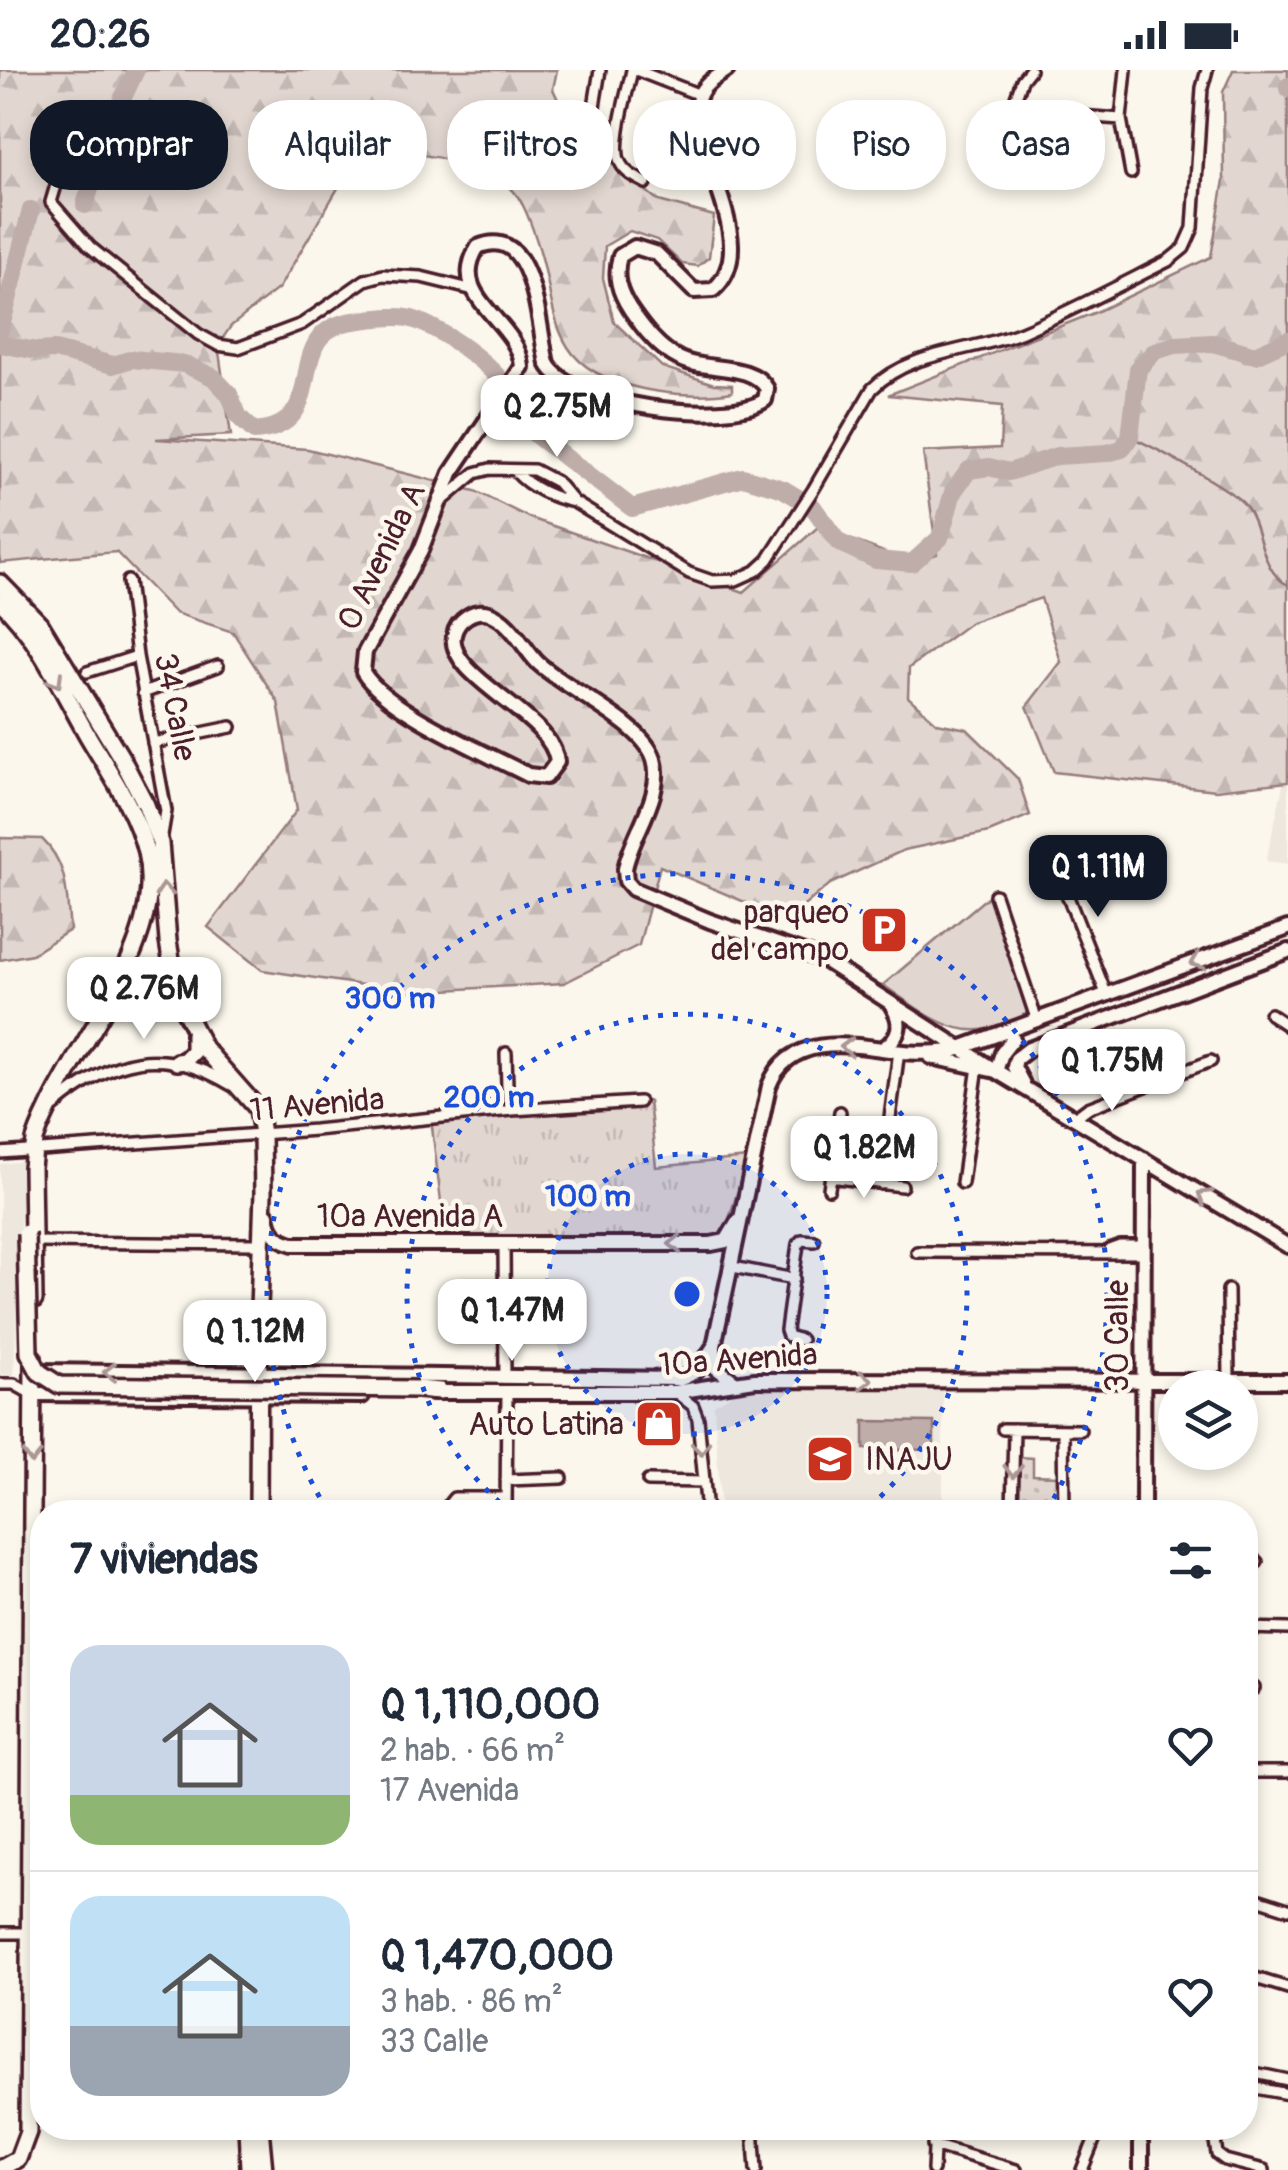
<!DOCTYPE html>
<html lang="es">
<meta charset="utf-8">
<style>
:root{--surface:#fff;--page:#f2f2f3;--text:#1f2937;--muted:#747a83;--line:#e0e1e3;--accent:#111827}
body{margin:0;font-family:Pangolin,sans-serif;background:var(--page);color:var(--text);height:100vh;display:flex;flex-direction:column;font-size:38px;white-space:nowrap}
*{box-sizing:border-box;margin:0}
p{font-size:32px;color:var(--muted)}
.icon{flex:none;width:55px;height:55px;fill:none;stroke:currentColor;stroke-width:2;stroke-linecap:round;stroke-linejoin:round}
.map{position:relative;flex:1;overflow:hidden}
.details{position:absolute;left:30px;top:1430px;width:1228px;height:640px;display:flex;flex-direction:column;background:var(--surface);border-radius:40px;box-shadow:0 5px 15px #0003}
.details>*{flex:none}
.guide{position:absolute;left:30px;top:30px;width:1230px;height:90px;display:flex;gap:20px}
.fabs{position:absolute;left:1158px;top:1300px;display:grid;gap:20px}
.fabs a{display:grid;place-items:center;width:100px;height:100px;border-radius:50%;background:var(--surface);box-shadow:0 5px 15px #0003;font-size:50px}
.price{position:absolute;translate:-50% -85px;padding:0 22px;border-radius:20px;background:#fff;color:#222;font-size:32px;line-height:65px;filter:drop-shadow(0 2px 5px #0008)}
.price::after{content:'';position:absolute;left:50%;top:60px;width:30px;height:22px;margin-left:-15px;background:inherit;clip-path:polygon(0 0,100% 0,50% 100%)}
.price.selected{background:var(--accent);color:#fff}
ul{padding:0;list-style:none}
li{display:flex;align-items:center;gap:30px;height:250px;padding:0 40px}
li+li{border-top:2px solid var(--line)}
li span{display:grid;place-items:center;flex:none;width:280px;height:200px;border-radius:30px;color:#555}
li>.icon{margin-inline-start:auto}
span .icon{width:120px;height:120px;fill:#fffc;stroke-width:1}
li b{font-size:42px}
h2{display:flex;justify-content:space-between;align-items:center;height:120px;padding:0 40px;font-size:42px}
.chip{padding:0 35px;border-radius:40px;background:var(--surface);box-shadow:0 5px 15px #0003;font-size:35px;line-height:90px}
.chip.selected{background:var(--accent);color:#fff}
.status{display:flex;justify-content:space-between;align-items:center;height:70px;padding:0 50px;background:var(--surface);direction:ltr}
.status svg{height:28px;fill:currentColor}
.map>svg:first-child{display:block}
.built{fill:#eee7de}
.grass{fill:url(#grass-dots);stroke:#967b7e;stroke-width:2.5}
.forest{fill:url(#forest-firs);stroke:#967b7e;stroke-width:2.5}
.park{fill:url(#park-tufts);stroke:#967b7e;stroke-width:2.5}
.pitch{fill:#e2d7d0;stroke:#967b7e;stroke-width:2.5}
.water{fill:#bfadaa;stroke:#907477;stroke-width:2.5}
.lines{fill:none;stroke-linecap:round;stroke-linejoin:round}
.stream{stroke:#907477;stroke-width:2.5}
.river{stroke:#bfadaa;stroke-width:18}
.street-casing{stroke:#4a1f2b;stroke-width:16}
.secondary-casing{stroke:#4a1f2b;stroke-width:20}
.primary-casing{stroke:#4a1f2b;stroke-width:22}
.street{stroke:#fbf7ec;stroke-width:9}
.secondary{stroke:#fbf7ec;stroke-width:12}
.primary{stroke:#fbf7ec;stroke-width:15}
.primary-bridge-casing{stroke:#4a1f2b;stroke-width:22;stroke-linecap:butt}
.primary-bridge{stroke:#fbf7ec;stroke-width:15}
.oneway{stroke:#ab9695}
.ring{fill:none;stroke:#1d4ed8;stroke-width:5;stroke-dasharray:5 10}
.labels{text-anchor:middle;stroke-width:9;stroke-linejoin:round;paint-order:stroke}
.street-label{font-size:32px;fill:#4a1f2b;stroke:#fbf7ec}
.poi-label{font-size:32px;fill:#4a1f2b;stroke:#fbf7ec;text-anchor:end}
.centre{fill:#1d4ed8;stroke:#fbf7ec;stroke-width:5}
.ring-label{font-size:30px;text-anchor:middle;font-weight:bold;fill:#1d4ed8;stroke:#fbf7ec;stroke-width:9;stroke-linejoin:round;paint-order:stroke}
</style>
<div class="status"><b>20:26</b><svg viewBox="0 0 49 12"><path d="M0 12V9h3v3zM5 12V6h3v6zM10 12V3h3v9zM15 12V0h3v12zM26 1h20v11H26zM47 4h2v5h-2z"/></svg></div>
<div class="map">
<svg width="1288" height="2100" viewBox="0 0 1288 2100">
<defs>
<pattern id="grass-dots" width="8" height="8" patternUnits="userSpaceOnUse" patternTransform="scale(2.5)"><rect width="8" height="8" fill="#e2d7d0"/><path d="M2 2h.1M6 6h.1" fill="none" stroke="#c3b8b3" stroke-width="1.8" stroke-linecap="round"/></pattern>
<pattern id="forest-firs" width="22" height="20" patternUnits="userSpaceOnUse" patternTransform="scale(2.5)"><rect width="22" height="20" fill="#e2d7d0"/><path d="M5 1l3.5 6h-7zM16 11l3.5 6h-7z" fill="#c3b8b3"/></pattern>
<pattern id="park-tufts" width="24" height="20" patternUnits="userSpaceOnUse" patternTransform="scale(2.5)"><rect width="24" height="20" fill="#e2d7d0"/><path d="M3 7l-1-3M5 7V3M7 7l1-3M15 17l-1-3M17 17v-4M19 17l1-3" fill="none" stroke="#c3b8b3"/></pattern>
</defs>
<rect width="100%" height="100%" fill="#fbf7ec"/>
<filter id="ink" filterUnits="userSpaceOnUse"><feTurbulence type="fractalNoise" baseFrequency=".01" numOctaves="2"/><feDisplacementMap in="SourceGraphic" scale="20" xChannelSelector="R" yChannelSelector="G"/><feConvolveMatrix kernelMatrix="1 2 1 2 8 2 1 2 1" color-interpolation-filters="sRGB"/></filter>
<g filter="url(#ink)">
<path class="built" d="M 1284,711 L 1288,712 L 1288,794 L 1266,791 Z
M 23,1091 L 14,1305 L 0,1305 L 0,1094 Z
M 747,1316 L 943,1319 L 943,1442 L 721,1442 L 714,1335 Z"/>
<path class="grass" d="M 1018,1387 L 1033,1388 L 1033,1405 L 1058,1406 L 1058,1440 L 1018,1440 Z"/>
<path class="forest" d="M 0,0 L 557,0 L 553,19 L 574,64 L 659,131 L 714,146 L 709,187 L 698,196 L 682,194 L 657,170 L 630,161 L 605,176 L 603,208 L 614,252 L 662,297 L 714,314 L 732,315 L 732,322 C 686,330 595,321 568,277 C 550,249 550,212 540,181 C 535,165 527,138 516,124 C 495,96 422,80 388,84 C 376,85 363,92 351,96 L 279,218 L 231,256 L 218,275 L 231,365 L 156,369 L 308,379 L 475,421 L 530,448 L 744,522 L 818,457 L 912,493 L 937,484 L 923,382 L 1000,378 L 1002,336 L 888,325 L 1096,242 L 1211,187 L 1224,110 L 1223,22 L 1233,0 L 1288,0 L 1288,712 L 1216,720 L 1054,702 L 1027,636 L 1061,592 L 1041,528 L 971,552 L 909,598 L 908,627 L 937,653 L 967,659 L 1018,709 L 1030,745 L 989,762 L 904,780 L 830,814 L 792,846 L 773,844 L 660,796 L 639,875 L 564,913 L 409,922 L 262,900 L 208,857 L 297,740 L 278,632 L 233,562 L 175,543 L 116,482 L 0,493 Z
M 0,768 L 42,769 C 69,795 66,824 70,860 L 32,884 L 0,890 Z"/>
<path class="park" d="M 649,1031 L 656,1097 L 748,1088 L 723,1168 L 445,1165 L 431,1049 Z"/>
<path class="pitch" d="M 990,825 L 1027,943 C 967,981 934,950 883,915 Z"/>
<path class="water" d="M 864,1351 L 934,1352 L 934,1380 L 864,1379 Z"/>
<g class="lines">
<path class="stream" d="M 1130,367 C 1151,375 1233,420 1245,435 C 1263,459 1259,500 1288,515"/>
<path class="river" d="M 1288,16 L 1288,19
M 85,135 L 109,57 L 136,0
M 0,261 L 31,140
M 0,274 L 37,281 L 55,280 L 113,295 L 132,289 L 184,294 L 213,307 L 229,324 L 239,347 L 254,361 C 337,356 276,261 354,251 C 370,249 392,245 408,248 C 435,254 485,290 502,312 C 514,328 521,349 535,364 C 543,372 556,379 565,387 C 588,404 610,421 632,438 L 743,407 L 783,419 L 813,437 L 838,472 L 876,490 L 912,493 L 940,468 L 953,422 L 969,400 L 989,397 L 1009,402 L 1057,386 L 1107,383 L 1122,379 L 1130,367 L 1138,299 L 1155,281 L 1175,275 L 1213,273 L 1255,285 L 1288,270"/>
<g class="street-casing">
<path id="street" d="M 632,0 C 628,21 610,77 621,94 C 626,104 637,108 646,113
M 636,0 L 700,25
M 1030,0 L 1022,10 L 1014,33 L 1021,42 L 1121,49
M 1126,0 L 1121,49 L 1131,103
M 96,41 L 66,82 L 51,132 L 90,177 L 198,264 L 218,275 L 238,278 L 302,254 L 365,210 L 383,205 L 421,207 L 474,220
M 591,55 L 600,0
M 516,402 C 530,418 554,428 574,432
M 441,432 L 475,403 L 490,399 L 534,400 L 557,412 L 574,432 L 689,503 L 712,511 L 736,510 L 756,501 L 768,490 L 813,420 L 872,319 C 910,280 974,282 1022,262 C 1071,241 1120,215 1168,191 L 1184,178 L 1193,158 L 1202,18 L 1207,0
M 128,511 L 137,586 L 166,741 L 161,771
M 87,602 L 137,586
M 143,623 L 218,596
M 153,673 L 231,657
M 1066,822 L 1107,926
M 995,825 L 1037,951
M 1270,944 L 1288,956
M 506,983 L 507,1016 L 512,1040
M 54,1036 C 111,987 163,974 231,1015
M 1076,1047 L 1088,1038 L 1211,991
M 0,1083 L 315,1060 L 512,1040 L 639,1032
M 830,1107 L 902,1116
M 962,1113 L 978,996
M 881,1114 L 899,981
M 829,1119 L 840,1042
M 35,1172 L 255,1174
M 504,1174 L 505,1308
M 1109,1180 L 1120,1176 L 1144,1176
M 917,1182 L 1144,1183
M 733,1197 L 794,1209
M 1228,1220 L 1229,1311
M 801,1270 L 788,1266 L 786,1260 L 798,1174 L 802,1170 L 814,1171
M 0,1314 L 14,1314 L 32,1324
M 675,1322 L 693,1336 L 698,1349 L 707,1442
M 1003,1359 L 1080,1360
M 1063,1360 L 1064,1442
M 1194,1382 L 1194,1384
M 506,1410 L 562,1408
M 648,1411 L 704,1412
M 450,1442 L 450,1433 L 454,1428 L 506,1428
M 506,1442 L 507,1322
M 1012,1442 L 1014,1359
M 1245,1492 L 1257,1492
M 1245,1558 L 1288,1559
M 1245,1618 L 1254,1618
M 1245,1702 L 1288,1702
M 1245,1825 L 1288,1839
M 0,1863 L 30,1863
M 1245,1909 L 1252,1907 L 1288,1918
M 1245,2001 L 1288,2010
M 1245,2016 L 1288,2024
M 753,2058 L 756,2100
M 1213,2058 L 1217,2084 L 1225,2090 L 1264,2100
M 933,2075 L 1016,2100
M 933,2100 L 935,2058
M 1082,2100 L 1099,2058"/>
</g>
<g class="secondary-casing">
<path id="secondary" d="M 727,0 C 717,7 703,14 699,27 C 684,76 766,175 713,220 L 694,221 L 657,184 L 635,177 L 620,186 C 614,206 619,222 630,239 C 643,258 659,279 680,289 C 706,302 752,292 767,319 L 765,330 C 729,356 568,336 547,293 C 538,258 536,152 478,177 C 445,228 519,250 522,297 L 451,403 L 421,480 L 365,582 L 363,602 C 386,641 486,683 528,705 L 546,707 L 557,692 C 553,645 446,608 454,565 C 457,550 474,538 489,543 C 511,551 522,576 537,592 C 566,620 643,653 654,689 C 665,725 631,765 625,799 L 626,811 L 633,819 L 710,851 L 824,890 L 996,1001 L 1002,983 L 1013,969
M 884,978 C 900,966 903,953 892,936
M 931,987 L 996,1001 L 1288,1176
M 1023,1014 L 1014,997 L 1016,989 L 1029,979 L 1288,881
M 267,1145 C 269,1162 276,1169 293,1174 L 711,1174 L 726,1171 L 738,1151
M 714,1278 L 716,1298 L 735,1312
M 37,1301 L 680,1309 C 698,1304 704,1291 714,1276 L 769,1016 C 790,960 857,976 903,982 C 919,984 936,982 952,981 L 1288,858
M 432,1322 L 675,1322 L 755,1310 L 1288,1311
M 32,1324 L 362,1326
M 1143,1442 L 1144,1089
M 1141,2100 L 1141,2058"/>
</g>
<g class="primary-casing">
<path id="primary" d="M 0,513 L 40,554 L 122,689 L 146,735 L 160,773 L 168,871 L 177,926 L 204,978 L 258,1039 L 262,1064 L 263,1123 L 259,1239 L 258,1442
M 0,531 C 38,566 62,621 88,666 C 109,702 136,740 146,782 C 169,876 64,984 35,1070 L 32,1098 L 34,1230
M 177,992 L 184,991 L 194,981 L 194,964
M 417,1319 L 440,1321
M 247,2058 L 249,2097
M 260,2058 L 264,2100
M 0,2099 L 18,2089 L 28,2062 L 33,1288"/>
</g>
<use href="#street" class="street"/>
<use href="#secondary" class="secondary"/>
<use href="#primary" class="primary"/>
<g class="primary-bridge-casing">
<path id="primary-bridge" d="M 26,1163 L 29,1283 L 39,1302 L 59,1315 L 417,1319"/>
</g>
<use href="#primary-bridge" class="primary-bridge"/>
</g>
<defs><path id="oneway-chevron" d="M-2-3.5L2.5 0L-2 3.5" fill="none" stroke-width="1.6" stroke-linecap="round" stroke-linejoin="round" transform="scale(2.5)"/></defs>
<g class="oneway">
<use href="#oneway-chevron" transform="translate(56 611) rotate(59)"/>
<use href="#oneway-chevron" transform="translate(164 820) rotate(-94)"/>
<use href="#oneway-chevron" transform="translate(1197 892) rotate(159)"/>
<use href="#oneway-chevron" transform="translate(847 977) rotate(-178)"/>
<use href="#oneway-chevron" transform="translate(1204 1126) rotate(-149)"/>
<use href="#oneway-chevron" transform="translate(675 1174) rotate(-180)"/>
<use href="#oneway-chevron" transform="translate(110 1302) rotate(-180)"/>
<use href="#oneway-chevron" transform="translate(865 1310)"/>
<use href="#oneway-chevron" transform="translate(701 1378) rotate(85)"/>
<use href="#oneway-chevron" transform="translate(32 1387) rotate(91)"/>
<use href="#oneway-chevron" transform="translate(1013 1401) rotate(91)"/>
</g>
</g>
<circle cx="687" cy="1224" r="140" fill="#1d4ed8" fill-opacity=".12"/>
<g class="ring">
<circle cx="687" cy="1224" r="140"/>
<path d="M511 1442A280 280 0 1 1 863 1442"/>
<path d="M327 1440A420 420 0 1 1 1047 1440"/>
</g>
<defs>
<g id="parking-square" transform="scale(2.5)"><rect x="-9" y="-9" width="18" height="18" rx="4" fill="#c8321e" stroke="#fbf7ec"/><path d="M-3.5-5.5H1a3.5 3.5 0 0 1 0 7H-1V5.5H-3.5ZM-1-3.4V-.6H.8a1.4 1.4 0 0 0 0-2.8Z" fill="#fff"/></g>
<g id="shop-square" transform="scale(2.5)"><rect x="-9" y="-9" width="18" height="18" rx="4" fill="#c8321e" stroke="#fbf7ec"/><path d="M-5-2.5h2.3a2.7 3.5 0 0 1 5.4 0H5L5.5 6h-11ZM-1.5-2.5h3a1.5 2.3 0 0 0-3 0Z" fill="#fff"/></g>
<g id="school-square" transform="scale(2.5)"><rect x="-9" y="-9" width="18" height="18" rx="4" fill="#c8321e" stroke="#fbf7ec"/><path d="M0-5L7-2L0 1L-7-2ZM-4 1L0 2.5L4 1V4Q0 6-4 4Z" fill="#fff"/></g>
</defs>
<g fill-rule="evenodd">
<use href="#parking-square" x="884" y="860"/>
<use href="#shop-square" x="659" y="1354"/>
<use href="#school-square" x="830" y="1389"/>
</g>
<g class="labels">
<g class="street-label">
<text transform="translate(381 486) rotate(-64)" y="11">0 Avenida A</text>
<text transform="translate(176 637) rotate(79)" y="11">34 Calle</text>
<text transform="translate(317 1034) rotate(-5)" y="11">11 Avenida</text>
<text x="410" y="1157">10a Avenida A</text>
<text transform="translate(1117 1266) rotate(-90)" y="11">30 Calle</text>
<text transform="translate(738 1289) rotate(-4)" y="11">10a Avenida</text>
</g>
<g class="poi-label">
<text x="849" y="853">parqueo<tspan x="849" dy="37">del campo</tspan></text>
<text x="624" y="1365">Auto Latina</text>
<text x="865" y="1400" text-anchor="start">INAJU</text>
</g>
</g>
<circle cx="687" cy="1224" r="15" class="centre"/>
<g class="ring-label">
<text x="390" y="938">300 m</text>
<text x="489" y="1037">200 m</text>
<text x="588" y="1136">100 m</text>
</g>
</svg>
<div class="fabs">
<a><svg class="icon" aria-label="layers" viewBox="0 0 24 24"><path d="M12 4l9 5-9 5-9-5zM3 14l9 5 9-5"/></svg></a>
</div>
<b class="price" style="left:557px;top:390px">Q 2.75M</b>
<b class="price selected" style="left:1098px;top:850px">Q 1.11M</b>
<b class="price" style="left:144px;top:972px">Q 2.76M</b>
<b class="price" style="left:1112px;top:1044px">Q 1.75M</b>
<b class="price" style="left:864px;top:1131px">Q 1.82M</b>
<b class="price" style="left:512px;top:1294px">Q 1.47M</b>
<b class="price" style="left:255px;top:1315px">Q 1.12M</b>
<div class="guide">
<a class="chip selected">Comprar</a>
<a class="chip">Alquilar</a>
<a class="chip">Filtros</a>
<a class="chip">Nuevo</a>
<a class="chip">Piso</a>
<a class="chip">Casa</a>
</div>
<section class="details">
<h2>7 viviendas<svg class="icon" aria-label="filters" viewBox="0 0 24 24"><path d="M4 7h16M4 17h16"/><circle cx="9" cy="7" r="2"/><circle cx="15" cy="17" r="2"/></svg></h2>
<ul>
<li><span style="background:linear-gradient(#c9d6e8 75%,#8fb573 0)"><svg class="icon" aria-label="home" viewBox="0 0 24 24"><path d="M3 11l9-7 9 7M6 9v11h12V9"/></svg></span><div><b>Q 1,110,000</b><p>2 hab. · 66 m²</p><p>17 Avenida</p></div><svg class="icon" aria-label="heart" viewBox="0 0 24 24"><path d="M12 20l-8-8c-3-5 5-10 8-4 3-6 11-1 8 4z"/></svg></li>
<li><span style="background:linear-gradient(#bfe0f5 65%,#9aa5b1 0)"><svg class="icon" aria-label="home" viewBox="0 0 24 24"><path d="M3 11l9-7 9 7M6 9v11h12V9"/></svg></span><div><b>Q 1,470,000</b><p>3 hab. · 86 m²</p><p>33 Calle</p></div><svg class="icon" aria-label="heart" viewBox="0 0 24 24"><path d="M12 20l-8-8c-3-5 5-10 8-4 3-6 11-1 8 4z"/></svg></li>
</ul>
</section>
</div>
